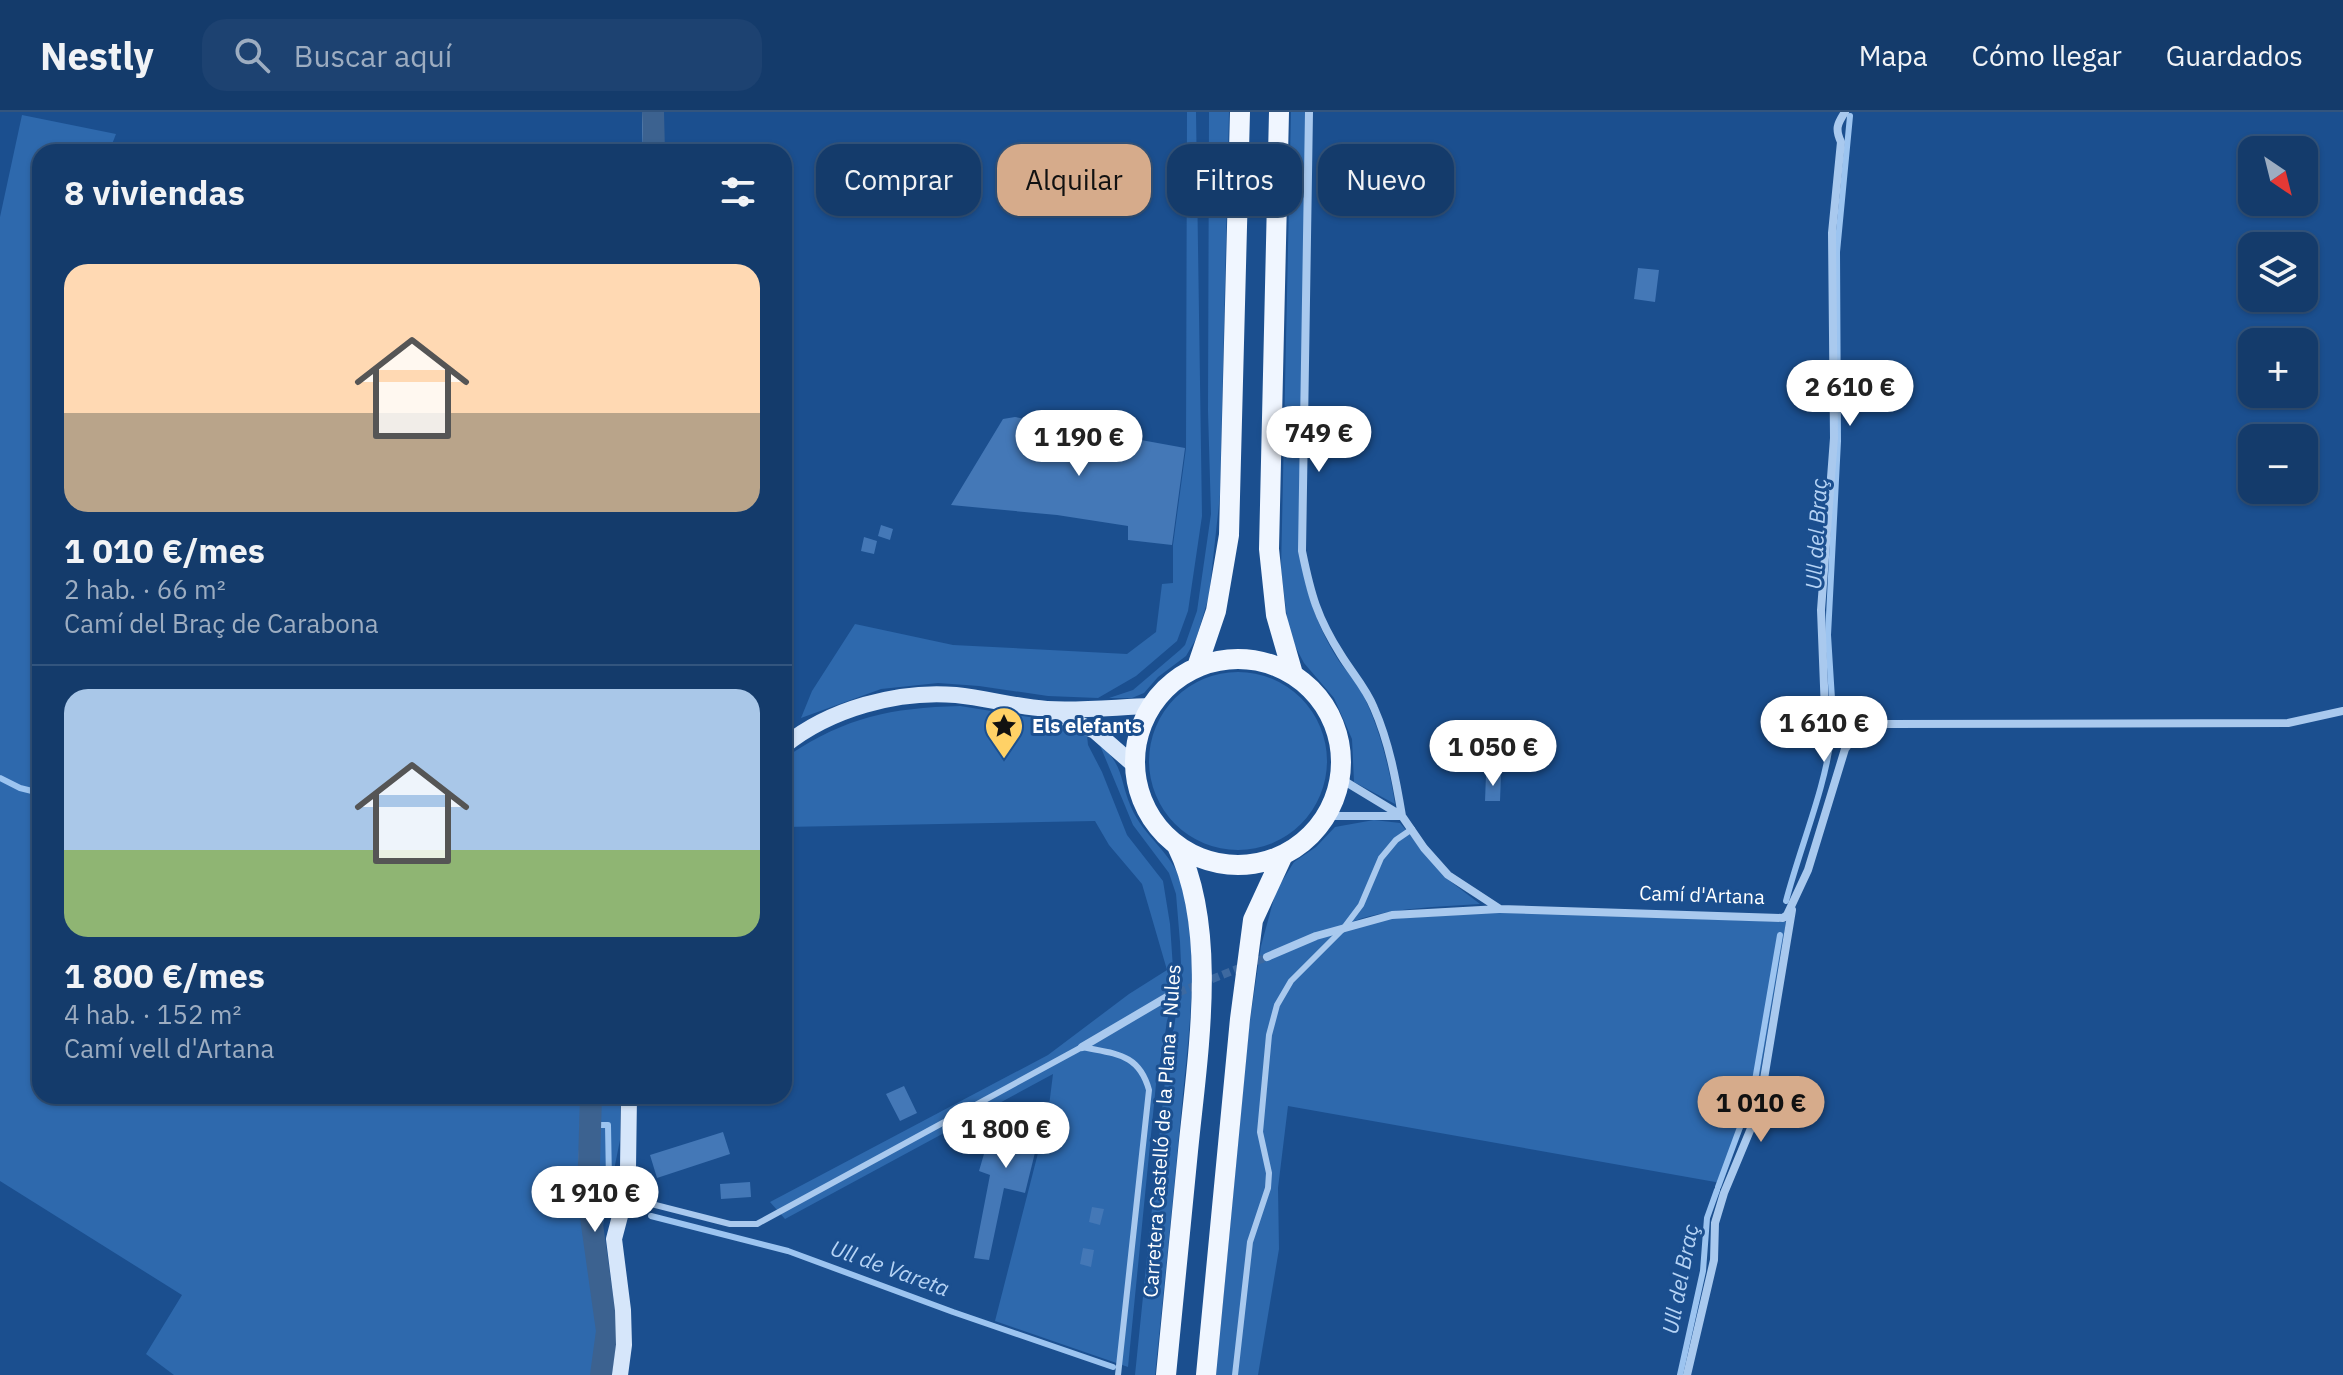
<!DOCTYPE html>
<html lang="es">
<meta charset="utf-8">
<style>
:root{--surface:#143b6b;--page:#1d4271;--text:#f1f3f6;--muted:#9dadc1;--line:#33557e;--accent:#d6ab8b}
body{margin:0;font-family:"IBM Plex Sans",sans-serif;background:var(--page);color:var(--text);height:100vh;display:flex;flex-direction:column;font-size:30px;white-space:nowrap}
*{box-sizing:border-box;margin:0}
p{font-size:26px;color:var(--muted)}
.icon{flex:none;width:44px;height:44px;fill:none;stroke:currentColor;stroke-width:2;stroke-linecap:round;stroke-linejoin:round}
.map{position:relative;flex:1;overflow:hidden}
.side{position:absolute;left:32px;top:32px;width:760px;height:960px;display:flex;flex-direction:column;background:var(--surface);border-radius:24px;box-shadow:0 2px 6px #0004,0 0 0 2px var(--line)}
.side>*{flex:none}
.guide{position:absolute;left:816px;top:32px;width:760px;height:72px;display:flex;gap:16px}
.needle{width:52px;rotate:145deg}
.controls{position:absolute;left:2238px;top:24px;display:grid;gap:16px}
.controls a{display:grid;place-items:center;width:80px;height:80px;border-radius:16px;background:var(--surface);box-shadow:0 2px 6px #0004,0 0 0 2px var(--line);font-size:40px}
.price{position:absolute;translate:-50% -68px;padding:0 18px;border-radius:28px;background:#fff;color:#222;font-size:26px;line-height:52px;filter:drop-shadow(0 2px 4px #0008)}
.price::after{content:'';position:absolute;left:50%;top:48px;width:24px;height:18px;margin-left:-12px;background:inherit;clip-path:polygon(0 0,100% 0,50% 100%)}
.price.on{background:var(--accent);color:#111}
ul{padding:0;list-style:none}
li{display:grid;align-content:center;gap:16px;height:424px;padding:0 32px}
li+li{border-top:2px solid var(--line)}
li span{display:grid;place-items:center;height:248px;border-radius:24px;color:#555}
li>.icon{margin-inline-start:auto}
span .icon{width:144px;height:144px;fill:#fffc;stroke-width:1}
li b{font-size:34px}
h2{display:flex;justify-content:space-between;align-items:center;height:96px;padding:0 32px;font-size:34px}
.tag{padding:0 28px;border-radius:24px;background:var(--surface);box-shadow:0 2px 6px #0004,0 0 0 2px var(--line);font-size:28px;line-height:72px}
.tag.on{background:var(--accent);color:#111}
header{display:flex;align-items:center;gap:48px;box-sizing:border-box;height:112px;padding:0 40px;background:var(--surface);border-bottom:2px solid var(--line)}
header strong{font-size:38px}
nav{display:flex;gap:44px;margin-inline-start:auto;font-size:28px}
.search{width:560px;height:72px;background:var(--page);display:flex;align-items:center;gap:20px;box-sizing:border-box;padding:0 28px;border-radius:24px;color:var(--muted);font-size:30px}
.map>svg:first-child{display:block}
.green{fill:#2e69ad}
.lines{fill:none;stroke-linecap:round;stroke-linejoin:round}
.stream{stroke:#9cc4f0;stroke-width:6}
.canal{stroke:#3c6290;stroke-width:22}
.building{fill:#4478b7}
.street-tunnel{stroke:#3d69a0;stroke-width:8;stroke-dasharray:8 4;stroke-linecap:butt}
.lane{stroke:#a9c9ee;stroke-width:6}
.street{stroke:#a9c9ee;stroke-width:8}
.secondary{stroke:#d6e6fa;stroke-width:16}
.primary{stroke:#f0f6ff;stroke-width:20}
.labels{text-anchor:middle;stroke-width:6;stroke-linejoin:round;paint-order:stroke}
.poi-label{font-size:20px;font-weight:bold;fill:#fff;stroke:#1b4f8f;text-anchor:start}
.street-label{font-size:20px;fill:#fff;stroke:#1b4f8f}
.water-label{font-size:22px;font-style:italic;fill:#b5d3f5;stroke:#1b4f8f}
</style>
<header>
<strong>Nestly</strong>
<div class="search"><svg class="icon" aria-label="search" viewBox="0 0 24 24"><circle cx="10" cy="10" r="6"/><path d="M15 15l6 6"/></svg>Buscar aquí</div>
<nav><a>Mapa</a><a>Cómo llegar</a><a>Guardados</a></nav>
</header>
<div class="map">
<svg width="2343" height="1263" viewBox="0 0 2343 1263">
<rect width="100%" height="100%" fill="#1b4f8f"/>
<path class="green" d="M 1187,0 L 1196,0 L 1202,404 L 1188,499 L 1177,529 L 1136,564 L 1098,586 L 1048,584 L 979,574 L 938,571 L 881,577 L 801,606 L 812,579 L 855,512 L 953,533 L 1127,542 L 1156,520 L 1162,472 L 1173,471 L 1173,433 L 1186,336 Z
M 1209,0 L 1229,0 L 1220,383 L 1209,484 L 1196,527 L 1186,544 L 1158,565 L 1144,581 L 1132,586 L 1109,586 L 1133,578 L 1180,538 L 1185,533 L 1197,499 L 1211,402 L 1208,299 Z
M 1291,0 L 1306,0 L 1299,439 C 1307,482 1315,511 1339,549 C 1346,559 1355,568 1361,579 C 1379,613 1389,654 1395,692 L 1354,670 L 1352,627 L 1334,586 L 1304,551 L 1295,534 L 1288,513 L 1281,458 Z
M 22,3 L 116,22 L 109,40 L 40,40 L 40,984 L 582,984 L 578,1093 L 584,1105 L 599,1208 L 596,1263 L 174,1263 L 146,1242 L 182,1183 L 0,1069 L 0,105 Z
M1149 649a89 89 0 1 1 178 0a89 89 0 1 1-178 0Z
M 960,594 L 1042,607 L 1087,623 L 1088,633 L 1102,660 L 1127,723 L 1163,769 L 1170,812 L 1174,871 L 1156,972 L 1128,1255 L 995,1209 L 1048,1002 L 1053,962 L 785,1107 L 770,1090 L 1048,943 L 1129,882 L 1167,858 L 1142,772 L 1109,733 L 1095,709 L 784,715 L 784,648 L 789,643 C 847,605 890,596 960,594 Z
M 1099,631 C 1125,655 1119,667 1131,695 C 1143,724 1173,741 1181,771 C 1201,845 1188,927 1181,1002 C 1173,1089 1164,1176 1155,1263 L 1135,1263 L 1167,949 L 1182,873 L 1180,830 L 1176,782 L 1169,761 L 1133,713 Z
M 1374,708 L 1400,711 L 1446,766 L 1480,792 C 1437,795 1395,795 1354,809 L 1502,800 L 1786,810 L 1757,981 L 1721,1071 L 1288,994 L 1278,1076 L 1279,1137 L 1258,1263 L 1216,1263 L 1249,915 L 1261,834 L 1276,779 L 1294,750 L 1316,735 L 1335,715 Z
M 596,984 L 619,984 L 620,987 L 620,1028 L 600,1129 L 596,1089 Z"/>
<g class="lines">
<path class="stream" d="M 645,0 L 646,40
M 1833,603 L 1828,523 L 1838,329 L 1837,140 L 1850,4
M 0,666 L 20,676 L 40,681
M 1786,789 C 1801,732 1825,678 1832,620
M 584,984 L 580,1090 L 582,1093 L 590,1093
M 591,1013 L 608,1013 L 609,1069 L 606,1089
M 1718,1075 L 1753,980 L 1780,823
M 651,1104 L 788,1139 L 953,1200 L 1113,1255
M 1680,1263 L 1703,1159 L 1707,1106 L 1717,1078"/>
<path class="canal" d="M 653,0 L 654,40
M 591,984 L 588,1084 L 607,1219 L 601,1263"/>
</g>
<path class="building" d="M 1638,156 L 1659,158 L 1655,190 L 1634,187 Z
M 1015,305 L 1185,336 L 1172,433 L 1128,428 L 1128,414 L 1057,403 L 951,393 L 1003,307 Z
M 881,413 L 893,417 L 890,428 L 878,424 Z
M 864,425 L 877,429 L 874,442 L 861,439 Z
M 1486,663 L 1501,663 L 1500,689 L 1485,689 Z
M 904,974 L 917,1001 L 900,1009 L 886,982 Z
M 1045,1000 L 1025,1081 L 1004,1076 L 989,1148 L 974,1146 L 990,1063 L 979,1059 L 993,1011 Z
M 723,1020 L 730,1042 L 657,1066 L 650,1043 Z
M 750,1070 L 751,1085 L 721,1087 L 720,1072 Z
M 1092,1095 L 1104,1097 L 1100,1113 L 1089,1110 Z
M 1083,1136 L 1094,1138 L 1091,1155 L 1080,1152 Z"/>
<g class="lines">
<path class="street-tunnel" d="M 1167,885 L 1267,845"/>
<path class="lane" d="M 628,1086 L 730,1112 L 757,1112 L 1082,935 C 1115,942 1139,941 1149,978 L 1118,1263
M 1235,1263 L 1250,1130 L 1268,1076 L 1269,1061 L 1260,1020 L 1269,923 L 1277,893 L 1291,869 L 1343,817 L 1361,793 L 1381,746 L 1396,728 L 1412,717"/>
<path class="street" d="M 1309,0 L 1302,439 C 1311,483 1317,505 1341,543 C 1352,561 1366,576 1374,596 C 1389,630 1396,668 1402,704
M 1845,0 C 1837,12 1835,17 1841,30 L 1832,121 L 1834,326 L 1821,498 L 1825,599 L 1829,607 L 1852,627
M 1341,667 L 1402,704 L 1424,736 L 1448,763 L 1500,797 L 1783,806 L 1787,803 L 1808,758 L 1845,637 C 1856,621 1869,617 1887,612 L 2288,611 L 2343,599
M 1326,704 L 1401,704
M 1267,845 L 1316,824 L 1392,803 L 1499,797
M 1082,935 L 1167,885
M 1687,1263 L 1714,1148 L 1715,1111 L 1724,1081 L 1754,1009 L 1762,979 L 1792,798"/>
<path class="secondary" d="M 1052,600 L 1095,619 L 1134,653
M 784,634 C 829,597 898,578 956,583 C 987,586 1016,595 1047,597 C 1081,599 1117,595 1151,594
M 620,1263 L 624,1233 L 623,1198 L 614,1127 L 625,1085 L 628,1056 L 629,984"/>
<path class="primary" d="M 1279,0 L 1269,437 L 1276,503 L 1293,562
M1135 650a103 103 0 1 1 206 0a103 103 0 1 1-206 0Z
M 1197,555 L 1216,499 L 1229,423 L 1240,0
M 1166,1263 C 1173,1188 1181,1114 1188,1039 C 1197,947 1219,819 1177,734
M 1206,1263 L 1240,907 L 1253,808 L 1283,743"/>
</g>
<defs>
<g id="sight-pin" transform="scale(2)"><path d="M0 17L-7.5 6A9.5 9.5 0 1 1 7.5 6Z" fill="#ffd166" stroke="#1b4f8f"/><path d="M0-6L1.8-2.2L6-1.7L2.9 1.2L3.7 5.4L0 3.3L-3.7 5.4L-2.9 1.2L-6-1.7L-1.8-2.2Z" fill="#111"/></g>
</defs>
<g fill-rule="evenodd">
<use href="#sight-pin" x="1004" y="614"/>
</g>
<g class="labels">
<g class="poi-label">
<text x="1032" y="621">Els elefants</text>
</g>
<g class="street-label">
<text transform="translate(1702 783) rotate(2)" y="7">Camí d'Artana</text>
<text transform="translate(1162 1019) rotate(-86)" y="7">Carretera Castelló de la Plana - Nules</text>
</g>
<g class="water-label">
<text transform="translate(1816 422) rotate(-87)" y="8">Ull del Braç</text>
<text transform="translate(890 1156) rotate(20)" y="8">Ull de Vareta</text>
<text transform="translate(1680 1167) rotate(-79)" y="8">Ull del Braç</text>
</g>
</g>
</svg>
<div class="controls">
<a><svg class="needle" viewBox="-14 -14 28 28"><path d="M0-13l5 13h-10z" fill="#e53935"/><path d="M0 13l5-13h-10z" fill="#9dadc1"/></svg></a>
<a><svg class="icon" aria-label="layers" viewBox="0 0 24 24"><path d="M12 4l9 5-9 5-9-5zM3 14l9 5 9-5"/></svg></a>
<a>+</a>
<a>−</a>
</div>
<b class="price" style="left:1850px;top:316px">2 610 €</b>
<b class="price" style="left:1319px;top:362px">749 €</b>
<b class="price" style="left:1079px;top:366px">1 190 €</b>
<b class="price" style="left:1824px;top:652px">1 610 €</b>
<b class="price" style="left:1493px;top:676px">1 050 €</b>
<b class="price on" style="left:1761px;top:1032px">1 010 €</b>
<b class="price" style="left:1006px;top:1058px">1 800 €</b>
<b class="price" style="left:595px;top:1122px">1 910 €</b>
<div class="guide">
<a class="tag">Comprar</a>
<a class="tag on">Alquilar</a>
<a class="tag">Filtros</a>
<a class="tag">Nuevo</a>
</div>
<section class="side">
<h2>8 viviendas<svg class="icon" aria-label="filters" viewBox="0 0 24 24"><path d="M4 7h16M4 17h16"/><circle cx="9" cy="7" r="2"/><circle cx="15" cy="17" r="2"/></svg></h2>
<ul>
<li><span style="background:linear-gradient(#ffd9b3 60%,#b9a48a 0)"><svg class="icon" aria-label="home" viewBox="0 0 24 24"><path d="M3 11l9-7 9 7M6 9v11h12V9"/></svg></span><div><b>1 010 €/mes</b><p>2 hab. · 66 m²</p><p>Camí del Braç de Carabona</p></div></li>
<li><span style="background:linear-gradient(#a9c7e8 65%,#8fb573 0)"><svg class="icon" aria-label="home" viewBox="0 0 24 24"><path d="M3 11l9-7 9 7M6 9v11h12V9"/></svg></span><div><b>1 800 €/mes</b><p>4 hab. · 152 m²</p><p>Camí vell d'Artana</p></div></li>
</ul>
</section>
</div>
